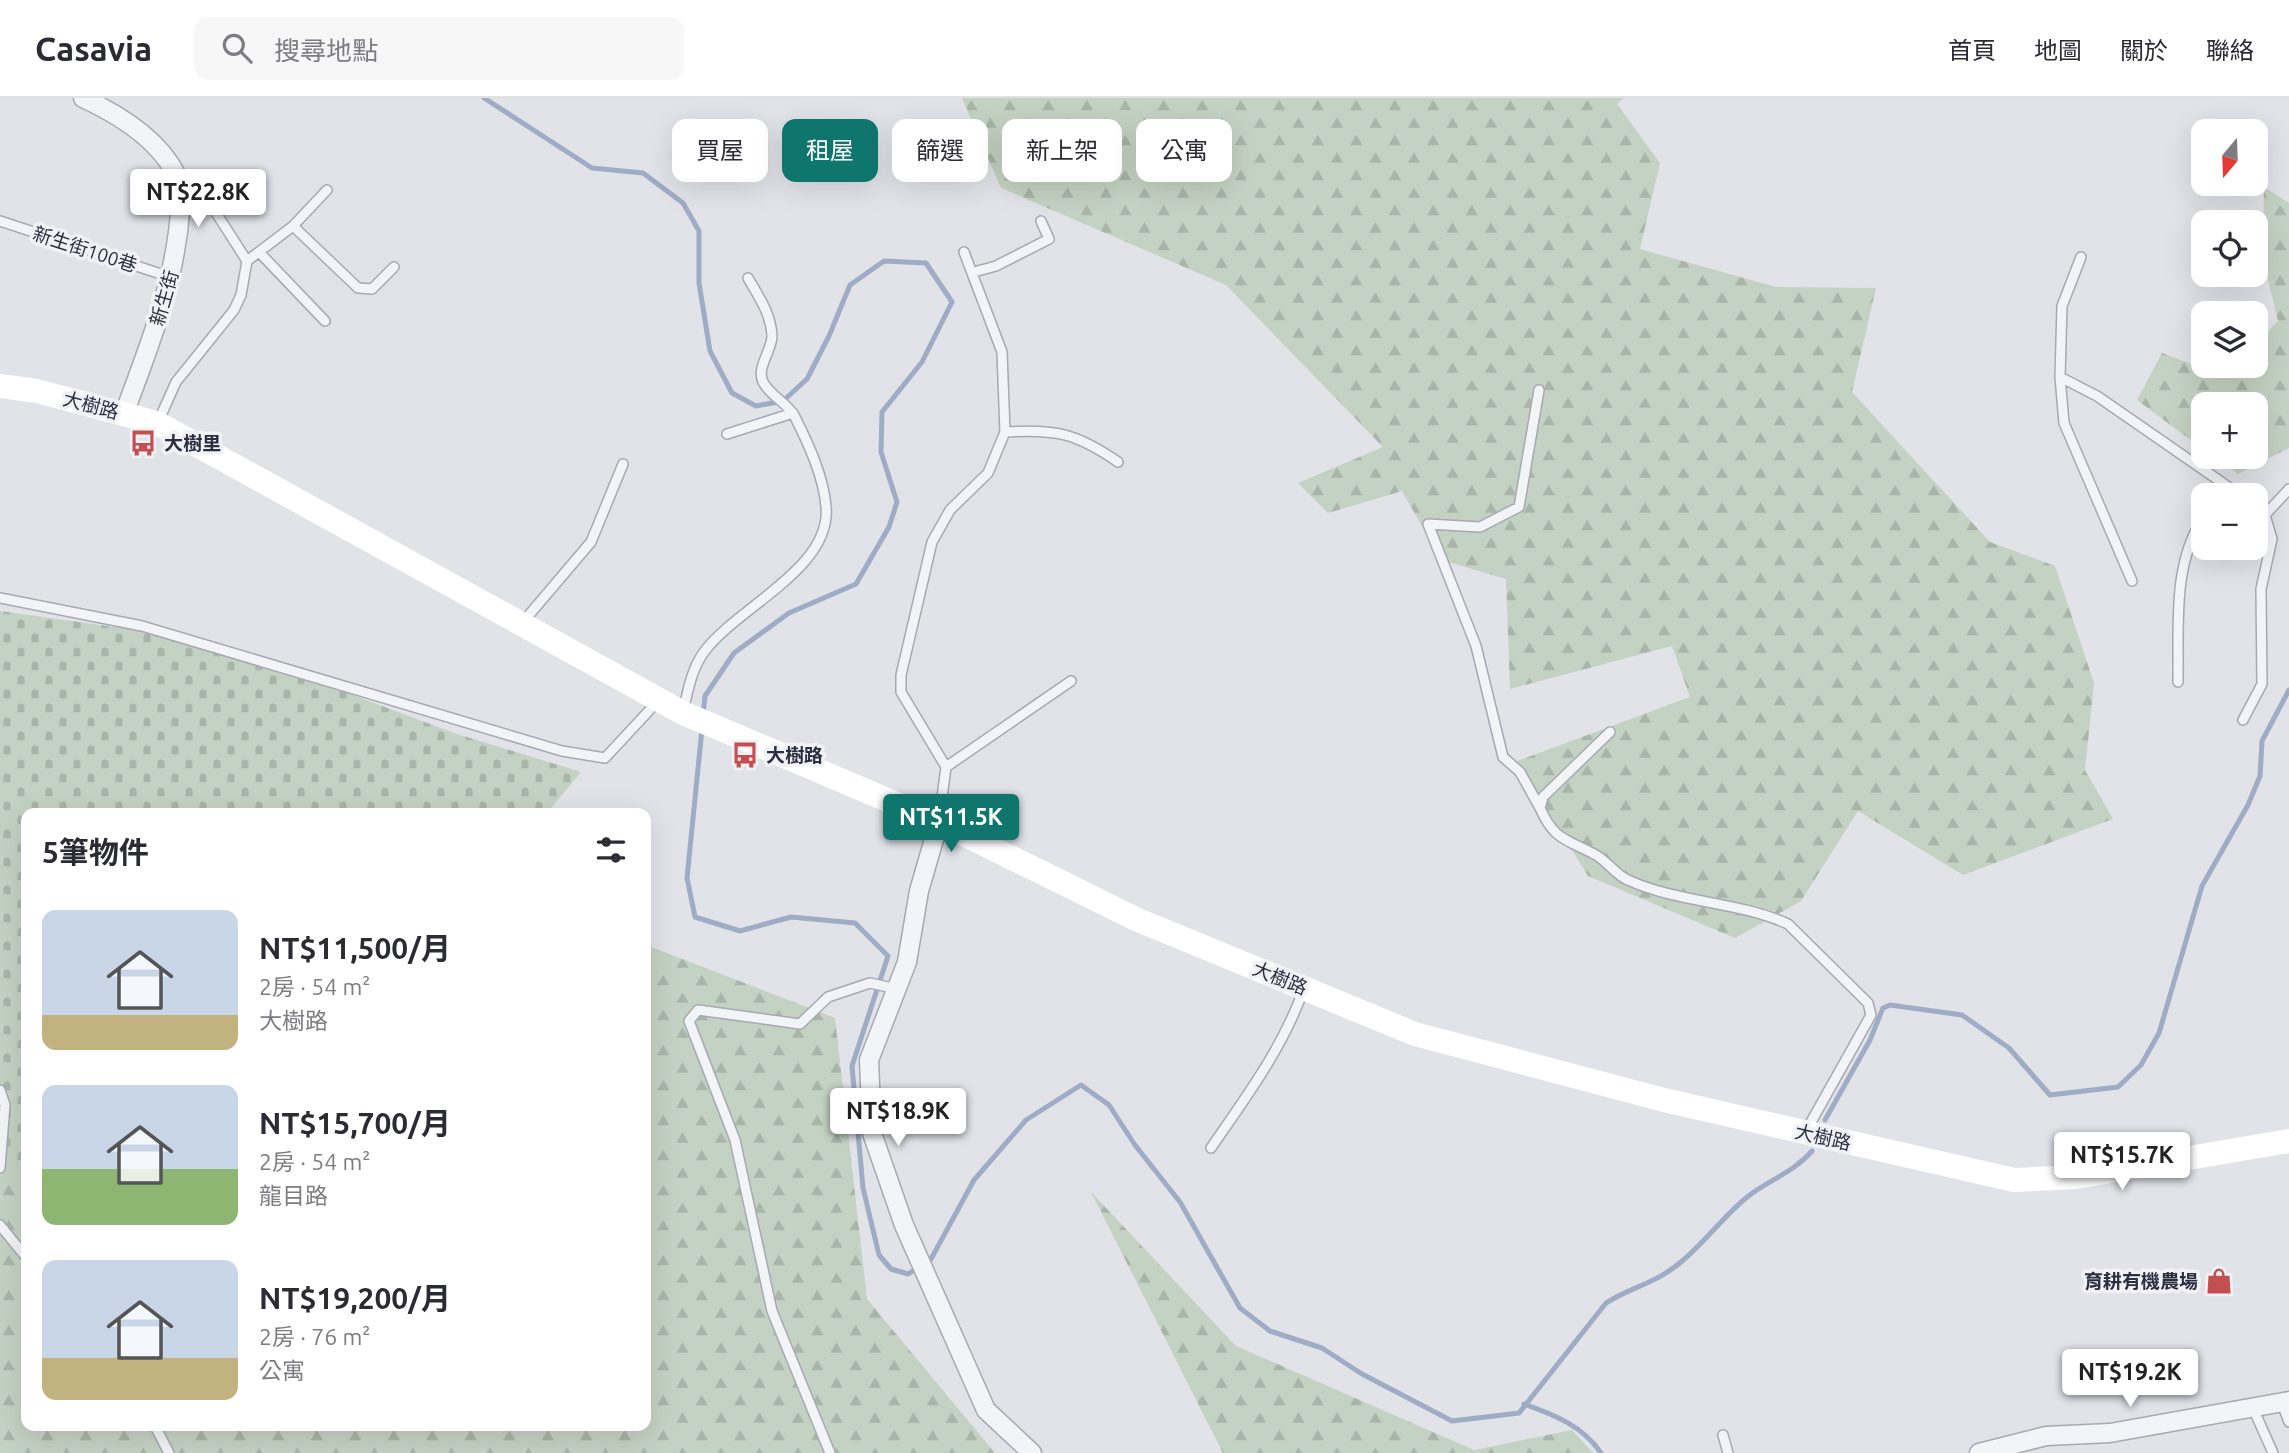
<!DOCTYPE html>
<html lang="zh-TW">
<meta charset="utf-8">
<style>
:root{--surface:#fff;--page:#f7f7f7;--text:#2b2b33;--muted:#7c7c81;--line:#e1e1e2;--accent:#0f766e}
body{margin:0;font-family:Ubuntu,"Noto Sans TC",sans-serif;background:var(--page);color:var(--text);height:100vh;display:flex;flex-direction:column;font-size:26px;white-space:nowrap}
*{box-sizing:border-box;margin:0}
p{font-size:23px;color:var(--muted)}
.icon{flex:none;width:38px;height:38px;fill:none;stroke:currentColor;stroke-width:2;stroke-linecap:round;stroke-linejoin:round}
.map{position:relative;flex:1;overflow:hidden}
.side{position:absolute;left:21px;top:710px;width:630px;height:623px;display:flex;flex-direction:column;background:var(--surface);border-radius:14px;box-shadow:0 7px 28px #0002}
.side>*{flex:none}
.top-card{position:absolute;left:672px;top:21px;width:665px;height:63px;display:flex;gap:14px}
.needle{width:46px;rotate:199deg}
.controls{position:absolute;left:2191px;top:21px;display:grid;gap:14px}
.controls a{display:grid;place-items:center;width:77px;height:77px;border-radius:14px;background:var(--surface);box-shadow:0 7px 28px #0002;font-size:35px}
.price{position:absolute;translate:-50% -60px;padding:0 16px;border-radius:7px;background:#fff;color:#222;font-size:23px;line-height:46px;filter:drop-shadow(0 2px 4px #0008)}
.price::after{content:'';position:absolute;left:50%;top:42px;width:21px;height:16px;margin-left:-10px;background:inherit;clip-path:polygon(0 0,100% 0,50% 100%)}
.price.active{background:var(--accent);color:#fff}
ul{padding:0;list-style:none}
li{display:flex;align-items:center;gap:21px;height:175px;padding:0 21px}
li span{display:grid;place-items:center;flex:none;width:196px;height:140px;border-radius:14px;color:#555}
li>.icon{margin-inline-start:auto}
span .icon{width:84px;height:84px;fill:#fffc;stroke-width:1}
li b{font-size:30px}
h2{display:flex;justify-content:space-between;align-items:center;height:84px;padding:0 21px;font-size:30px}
.pill{padding:0 24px;border-radius:14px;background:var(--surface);box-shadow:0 7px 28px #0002;font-size:24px;line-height:63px}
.pill.active{background:var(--accent);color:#fff}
header{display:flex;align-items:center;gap:42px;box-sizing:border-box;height:98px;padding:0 35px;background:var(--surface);border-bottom:2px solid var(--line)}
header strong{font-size:33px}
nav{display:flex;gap:38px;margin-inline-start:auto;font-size:24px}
.search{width:490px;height:63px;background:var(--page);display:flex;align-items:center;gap:18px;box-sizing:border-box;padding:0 24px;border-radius:14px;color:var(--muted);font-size:26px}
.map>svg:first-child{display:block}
.forest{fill:url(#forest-firs)}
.cemetery{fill:url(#cemetery-stones)}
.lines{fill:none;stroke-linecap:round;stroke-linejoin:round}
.stream{stroke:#9facc6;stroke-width:5}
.lane-casing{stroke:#a7a9b3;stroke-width:12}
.street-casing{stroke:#a7a9b3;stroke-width:21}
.lane{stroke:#f3f4f7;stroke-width:9}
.street{stroke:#f3f4f7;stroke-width:18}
.secondary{stroke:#fff;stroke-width:24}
.labels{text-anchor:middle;stroke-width:7;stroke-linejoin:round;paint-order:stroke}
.street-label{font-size:19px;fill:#2b2f3f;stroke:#f0f2f6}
.poi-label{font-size:19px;font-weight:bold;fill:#2b2f3f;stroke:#f0f2f6;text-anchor:start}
</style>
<header>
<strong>Casavia</strong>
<div class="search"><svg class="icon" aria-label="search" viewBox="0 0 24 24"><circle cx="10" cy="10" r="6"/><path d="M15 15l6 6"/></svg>搜尋地點</div>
<nav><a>首頁</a><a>地圖</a><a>關於</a><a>聯絡</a></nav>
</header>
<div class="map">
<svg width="2289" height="1355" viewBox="0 0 2289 1355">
<defs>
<pattern id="forest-firs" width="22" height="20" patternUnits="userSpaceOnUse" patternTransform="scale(1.75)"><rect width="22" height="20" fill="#c4d2c3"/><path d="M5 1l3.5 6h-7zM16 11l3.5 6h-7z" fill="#a9b5a9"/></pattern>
<pattern id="cemetery-stones" width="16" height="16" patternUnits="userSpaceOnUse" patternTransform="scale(1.75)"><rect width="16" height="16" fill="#c4d2c3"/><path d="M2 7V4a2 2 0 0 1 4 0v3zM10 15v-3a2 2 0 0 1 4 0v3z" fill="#a9b5a9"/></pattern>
</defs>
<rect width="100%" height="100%" fill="#e1e3e9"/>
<path class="forest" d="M 962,0 L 1624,0 L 1617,6 L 1660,65 L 1640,151 L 1776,189 L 1876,190 L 1852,294 L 1990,444 L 2055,468 L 2094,585 L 2085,672 L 2113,721 L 1963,777 L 1858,713 L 1801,803 L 1735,840 L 1588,778 L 1517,663 L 1690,599 L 1672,548 L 1510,591 L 1506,481 L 1441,462 L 1402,393 L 1328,415 L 1298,385 L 1383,349 L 1226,187 L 1001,90 Z
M 2264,89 L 2289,105 L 2289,350 L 2238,376 L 2214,359 L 2256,359 L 2256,306 L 2203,306 L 2203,351 L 2137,302 L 2162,255 L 2223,278 L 2234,268 L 2256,268 L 2256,246 L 2278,223 L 2263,161 Z
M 646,847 L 835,920 L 867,1201 L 995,1355 L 0,1355 L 0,922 L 26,918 L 26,1328 L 646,1328 Z
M 1091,1094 L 1236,1248 L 1474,1352 L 1572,1332 L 1593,1355 L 1223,1355 Z"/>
<path class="cemetery" d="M 0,513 L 144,533 L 297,576 L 454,635 L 581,674 L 546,716 L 26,716 L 26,1074 L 4,1060 L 0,1053 Z"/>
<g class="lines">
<path class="stream" d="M 484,0 L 592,70 L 643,75 L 683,105 L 699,133 L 699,185 L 710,253 L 732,295 L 756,308 L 783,303 L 807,281 L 829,238 L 850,187 L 884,163 L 926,165 L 952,204 L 922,264 L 882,314 L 881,354 L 897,404 L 889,429 L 856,486 L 789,515 L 734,555 L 705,598 L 703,618
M 702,631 L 687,780 L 695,819 L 740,833 L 791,819 L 855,825 L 888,858 L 852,968 L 863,1090 L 879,1157 L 891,1171 L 908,1176 L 931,1161 L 974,1082 L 1026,1022 L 1081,987 L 1109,1007 L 1135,1047 L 1180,1104 L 1240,1210 L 1270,1233 L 1322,1250 L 1362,1276 L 1452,1323 L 1519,1315 L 1606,1205 C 1633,1188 1655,1186 1681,1164 C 1704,1145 1723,1119 1746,1100 C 1768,1082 1793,1075 1812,1053
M 1825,1022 L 1870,942 L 1883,910 L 1890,907 L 1962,917 L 2009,950 L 2050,997 L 2118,989 L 2141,967 L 2159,935 L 2202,788 L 2248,707 L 2260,678 L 2262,643 L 2289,592
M 1524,1306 C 1553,1316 1583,1328 1601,1355"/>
<g class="lane-casing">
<path id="lane" d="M 197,85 L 247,163
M 0,123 L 170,179
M 293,128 L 358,190 L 372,191 L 394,169
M 259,154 L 325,223
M 974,174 L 996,168 L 1049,141 L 1041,123
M 2060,279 L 2062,208 L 2081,159
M 1539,292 L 1519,409 L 1480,429 L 1428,426 L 1476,548 L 1503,659 L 1520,674 L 1540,710
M 158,324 L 176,284 L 234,212 L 241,197 L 247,163 L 293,128 L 327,92
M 1005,334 C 1056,331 1076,335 1118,364
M 727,336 L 793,315
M 2132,483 L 2064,325 L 2060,279 L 2097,298 L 2240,397
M 0,500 L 142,528 L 562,653 L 605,660 L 658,603
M 523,524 L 591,444 L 623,366
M 2178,584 C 2179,530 2172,467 2203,420
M 683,614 C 688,593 691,572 704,554 C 736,510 832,470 826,409 C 824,379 808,345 795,319 C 788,305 770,298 763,284 C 756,270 772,252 772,238 C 771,216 759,199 748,180
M 2243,622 L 2262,586 L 2261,491 L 2272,441 L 2265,417 L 2289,391
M 1610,634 L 1543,699 L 1540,710 C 1554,742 1566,741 1594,756 C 1607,762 1615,777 1628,782 C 1678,805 1737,803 1788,826 L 1868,905 L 1871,917 L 1806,1033
M 946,669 L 1071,583
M 939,722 L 946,669 L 901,594 L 901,577 L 932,444 L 950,412 L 988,375 L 1005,334 L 1002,254 L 964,154
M 0,992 L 5,1007 L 0,1070
M 1211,1050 C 1246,999 1282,951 1303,893
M 0,1127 L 26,1159
M 2281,1303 L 2289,1324
M 2252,1308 L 2273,1355
M 155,1328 L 169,1355
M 1723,1337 L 1728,1355
M 830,1355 L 772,1213 L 735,1042 L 689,923 L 698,912 L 800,926 L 828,899 L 870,885 L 897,891"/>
</g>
<g class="street-casing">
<path id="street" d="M 83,0 C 122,18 166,45 181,88 C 184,95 181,106 180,114 C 175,185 148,251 124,316
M 939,724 L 919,793 L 907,864 L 869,962 L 872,1035 L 904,1127 L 986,1312 L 1032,1355
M 1979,1355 L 2046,1338 L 2110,1335 L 2289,1303"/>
</g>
<use href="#lane" class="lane"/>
<use href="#street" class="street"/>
<path class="secondary" d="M 0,288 L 37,293 L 157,325 L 683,615 L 939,724 L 1138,822 L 1415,936 L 1664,1002 L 2014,1082 L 2076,1079 L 2289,1043"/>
</g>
<defs>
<g id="bus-bare" transform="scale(2.1)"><path d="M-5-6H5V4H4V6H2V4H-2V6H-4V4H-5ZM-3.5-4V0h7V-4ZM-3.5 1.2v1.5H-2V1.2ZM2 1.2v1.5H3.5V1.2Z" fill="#c44f50" stroke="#f0f2f6" stroke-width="2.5" paint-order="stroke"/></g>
<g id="shop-bare" transform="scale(2.1)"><path d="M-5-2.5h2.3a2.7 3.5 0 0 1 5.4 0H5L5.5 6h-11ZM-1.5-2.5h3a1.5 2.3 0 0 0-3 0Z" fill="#c44f50" stroke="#f0f2f6" stroke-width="2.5" paint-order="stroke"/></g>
</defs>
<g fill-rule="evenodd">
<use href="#bus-bare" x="143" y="345"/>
<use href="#bus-bare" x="745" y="657"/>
<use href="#shop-bare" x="2219" y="1183"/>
</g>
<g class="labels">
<g class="street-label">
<text transform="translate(85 151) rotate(18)" y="7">新生街100巷</text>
<text transform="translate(164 200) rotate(-74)" y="7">新生街</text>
<text transform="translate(91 307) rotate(15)" y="7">大樹路</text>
<text transform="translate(1280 880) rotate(22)" y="7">大樹路</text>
<text transform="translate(1823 1039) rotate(13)" y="7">大樹路</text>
</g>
<g class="poi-label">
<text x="164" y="352">大樹里</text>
<text x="766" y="664">大樹路</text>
<text x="2198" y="1190" text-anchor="end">育耕有機農場</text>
</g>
</g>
</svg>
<div class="controls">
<a><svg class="needle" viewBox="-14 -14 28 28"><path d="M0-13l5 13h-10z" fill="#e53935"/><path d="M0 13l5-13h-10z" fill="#7c7c81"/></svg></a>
<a><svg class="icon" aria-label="locate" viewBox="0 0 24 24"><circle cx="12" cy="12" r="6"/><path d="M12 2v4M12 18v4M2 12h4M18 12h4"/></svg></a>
<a><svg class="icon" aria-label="layers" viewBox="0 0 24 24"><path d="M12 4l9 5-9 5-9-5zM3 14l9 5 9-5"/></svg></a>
<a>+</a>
<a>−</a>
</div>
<b class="price" style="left:198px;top:131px">NT$22.8K</b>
<b class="price active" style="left:951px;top:756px">NT$11.5K</b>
<b class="price" style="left:898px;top:1050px">NT$18.9K</b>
<b class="price" style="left:2122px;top:1094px">NT$15.7K</b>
<b class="price" style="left:2130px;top:1311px">NT$19.2K</b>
<div class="top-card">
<a class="pill">買屋</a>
<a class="pill active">租屋</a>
<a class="pill">篩選</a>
<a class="pill">新上架</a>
<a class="pill">公寓</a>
</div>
<section class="side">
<h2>5筆物件<svg class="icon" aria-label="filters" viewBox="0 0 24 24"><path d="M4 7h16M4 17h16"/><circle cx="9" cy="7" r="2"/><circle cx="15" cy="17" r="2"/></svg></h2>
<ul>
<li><span style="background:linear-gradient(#c9d6e8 75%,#c2b280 0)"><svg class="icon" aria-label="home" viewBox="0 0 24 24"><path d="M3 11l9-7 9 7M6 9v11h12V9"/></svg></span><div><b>NT$11,500/月</b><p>2房 · 54 m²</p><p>大樹路</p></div></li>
<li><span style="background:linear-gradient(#c9d6e8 60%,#8fb573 0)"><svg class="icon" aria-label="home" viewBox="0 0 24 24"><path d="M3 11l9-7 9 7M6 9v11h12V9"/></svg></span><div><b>NT$15,700/月</b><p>2房 · 54 m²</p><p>龍目路</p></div></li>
<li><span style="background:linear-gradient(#c9d6e8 70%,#c2b280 0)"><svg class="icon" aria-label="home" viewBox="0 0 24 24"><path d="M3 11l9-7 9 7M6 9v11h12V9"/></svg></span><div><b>NT$19,200/月</b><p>2房 · 76 m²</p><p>公寓</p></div></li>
</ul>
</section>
</div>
